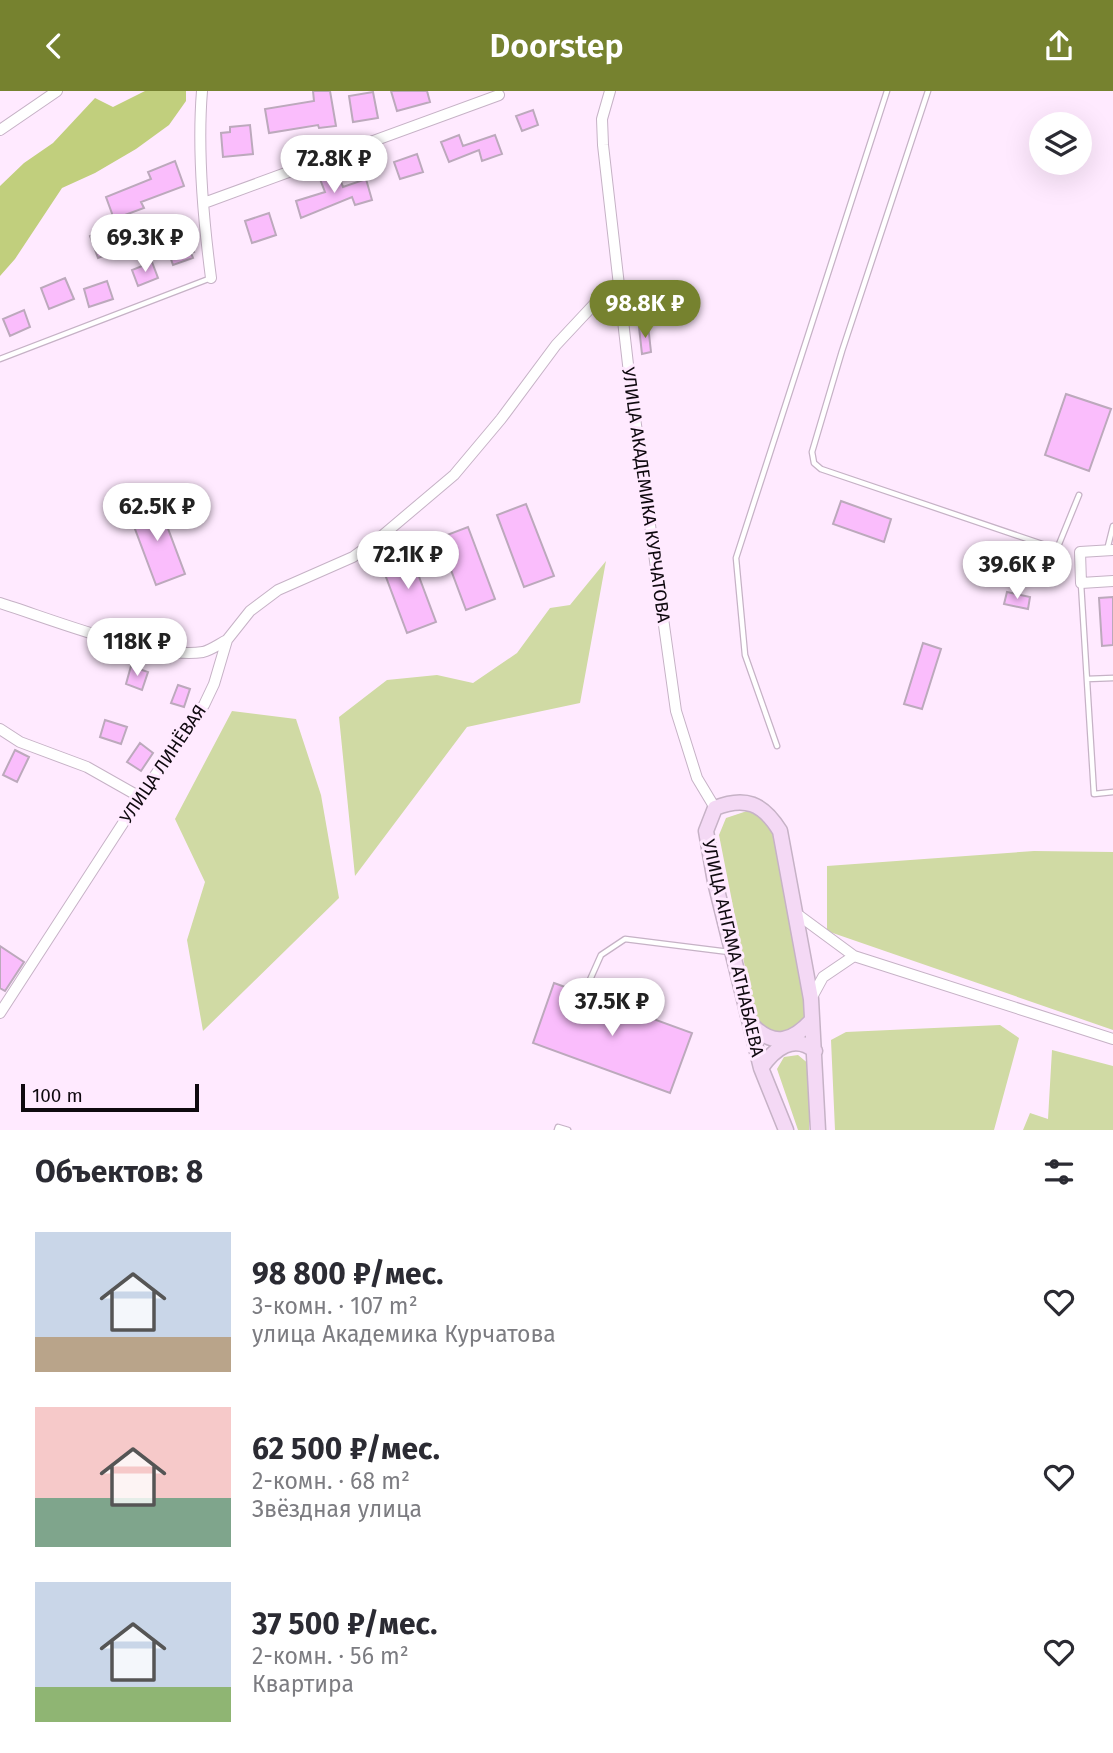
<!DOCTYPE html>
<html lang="ru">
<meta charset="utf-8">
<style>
:root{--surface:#fff;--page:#f2f2f3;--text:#2b2b33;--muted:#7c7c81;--accent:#76822f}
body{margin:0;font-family:"Fira Sans",sans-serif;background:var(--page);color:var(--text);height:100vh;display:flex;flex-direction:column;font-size:26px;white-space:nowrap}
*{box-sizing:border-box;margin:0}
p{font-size:23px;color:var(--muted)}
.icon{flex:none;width:38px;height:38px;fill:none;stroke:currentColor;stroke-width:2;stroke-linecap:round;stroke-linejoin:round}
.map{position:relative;height:1039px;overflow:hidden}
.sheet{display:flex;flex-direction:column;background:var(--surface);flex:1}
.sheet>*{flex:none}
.tools{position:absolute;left:1029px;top:21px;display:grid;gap:14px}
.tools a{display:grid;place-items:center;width:63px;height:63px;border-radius:50%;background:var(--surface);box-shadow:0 7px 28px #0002;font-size:35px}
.scale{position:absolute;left:21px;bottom:18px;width:178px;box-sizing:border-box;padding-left:7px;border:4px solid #0f090f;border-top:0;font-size:19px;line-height:24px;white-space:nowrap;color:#0f090f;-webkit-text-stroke:5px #ffeaff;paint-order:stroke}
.price{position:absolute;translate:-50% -60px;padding:0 16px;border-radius:24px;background:#fff;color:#222;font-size:23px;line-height:46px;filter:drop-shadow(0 2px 4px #0008)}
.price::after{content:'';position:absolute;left:50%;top:42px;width:21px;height:16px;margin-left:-10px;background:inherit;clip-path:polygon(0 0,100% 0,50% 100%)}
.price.selected{background:var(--accent);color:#fff}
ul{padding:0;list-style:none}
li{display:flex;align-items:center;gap:21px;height:175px;padding:0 35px}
li span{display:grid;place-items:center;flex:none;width:196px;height:140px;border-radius:0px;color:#555}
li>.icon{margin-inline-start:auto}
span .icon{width:84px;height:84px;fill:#fffc;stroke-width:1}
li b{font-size:30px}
h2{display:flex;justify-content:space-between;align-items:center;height:84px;padding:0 35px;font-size:30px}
header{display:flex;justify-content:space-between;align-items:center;height:91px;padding:0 35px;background:var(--accent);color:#fff;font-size:32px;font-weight:600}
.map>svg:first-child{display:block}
.green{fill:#d0daa4}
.water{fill:#c1cf7d}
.building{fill:#fabdfc;stroke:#bca9bc;stroke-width:2}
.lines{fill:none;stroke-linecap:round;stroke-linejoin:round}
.lane-casing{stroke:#c6b2c6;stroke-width:7}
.street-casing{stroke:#c6b2c6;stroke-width:12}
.secondary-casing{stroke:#c6b2c6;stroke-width:17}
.lane{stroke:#fff;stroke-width:4.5}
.street{stroke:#fff;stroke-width:10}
.secondary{stroke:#f4d9f5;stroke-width:14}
.labels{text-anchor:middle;stroke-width:6;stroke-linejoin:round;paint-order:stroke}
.street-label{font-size:18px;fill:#0f090f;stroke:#ffeaff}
</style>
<header><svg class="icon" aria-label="back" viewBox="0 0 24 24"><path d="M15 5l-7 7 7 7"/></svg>Doorstep<svg class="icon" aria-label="share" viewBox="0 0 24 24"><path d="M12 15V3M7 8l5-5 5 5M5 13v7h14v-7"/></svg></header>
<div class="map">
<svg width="1113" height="1039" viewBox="0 0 1113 1039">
<rect width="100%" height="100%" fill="#ffeaff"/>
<path class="green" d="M 606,470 L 580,612 L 467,636 L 355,785 L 339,626 L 387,589 L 437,584 L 473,592 L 517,562 L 550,517 L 570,514 Z
M 232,620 L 296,628 L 321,704 L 339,807 L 203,940 L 187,849 L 205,791 L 175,728 Z
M 747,720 L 766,728 L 774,740 L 807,917 L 805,930 L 780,944 L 766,941 L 755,927 L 719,744 L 726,727 Z
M 1034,760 L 1113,761 L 1113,939 L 827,840 L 827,775 Z
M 1000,934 L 1019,947 L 994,1039 L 835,1039 L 831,949 L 846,941 Z
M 1052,959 L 1113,975 L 1113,1039 L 1023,1039 L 1030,1022 L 1048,1028 Z
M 798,964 L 810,974 L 809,1039 L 798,1039 L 777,978 L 784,966 Z"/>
<path class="water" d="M 145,0 L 186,0 L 186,10 L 169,34 L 136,58 L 95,82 L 62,97 L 15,168 L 0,185 L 0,95 L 24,72 L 53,52 L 95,7 L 113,16 Z"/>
<path class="building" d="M 313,0 L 330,0 L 336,35 L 319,37 L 318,34 L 269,42 L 265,18 L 314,10 Z
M 391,0 L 427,0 L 430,11 L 397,20 Z
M 373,1 L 378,27 L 353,31 L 349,5 Z
M 533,19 L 538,34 L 522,40 L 516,25 Z
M 250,34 L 253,63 L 223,66 L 221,42 L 230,41 L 230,36 Z
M 459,44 L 463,55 L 495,44 L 502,63 L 482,70 L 479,59 L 449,71 L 441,51 Z
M 417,63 L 423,81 L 400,88 L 394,71 Z
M 175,70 L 184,95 L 141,111 L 144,117 L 114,128 L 106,106 L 151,88 L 148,81 Z
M 338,82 L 343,96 L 366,88 L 372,109 L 355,114 L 352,106 L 301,127 L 296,110 L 325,101 L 320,88 Z
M 269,122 L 276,144 L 252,152 L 245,130 Z
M 113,136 L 122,158 L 98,167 L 90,145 Z
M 179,139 L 180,143 L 186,141 L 194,161 L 191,162 L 193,167 L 173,174 L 165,151 L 172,148 L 170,142 Z
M 152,171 L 158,187 L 138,195 L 132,179 Z
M 65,187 L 74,208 L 49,218 L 41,197 Z
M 107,190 L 113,208 L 89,216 L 84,198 Z
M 24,219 L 30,236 L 10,245 L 3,228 Z
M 648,234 L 651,261 L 642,263 L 639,236 Z
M 1066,303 L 1111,318 L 1089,380 L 1045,364 Z
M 841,410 L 891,428 L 884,451 L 833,433 Z
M 158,411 L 185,483 L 156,494 L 129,422 Z
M 526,413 L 554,485 L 524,496 L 497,424 Z
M 468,436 L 495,508 L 466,519 L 439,447 Z
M 409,459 L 436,531 L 407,542 L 380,470 Z
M 1007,501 L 1030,506 L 1028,518 L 1004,513 Z
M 1113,506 L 1113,554 L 1102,555 L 1099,507 Z
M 923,552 L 941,558 L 922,618 L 904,613 Z
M 131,575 L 148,581 L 142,599 L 126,593 Z
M 178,594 L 190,598 L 184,616 L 171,612 Z
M 105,629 L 127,636 L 121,653 L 100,646 Z
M 140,652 L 153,662 L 141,680 L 127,671 Z
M 15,659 L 29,666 L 17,691 L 3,684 Z
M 0,855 L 24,871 L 5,900 L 0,897 Z
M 554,892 L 692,942 L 670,1002 L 533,952 Z"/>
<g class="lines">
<g class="lane-casing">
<path id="lane" d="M 928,0 L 842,260 L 812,361 L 814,372 L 821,378 L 1057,458 L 1079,404
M 0,268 L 211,187
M 1107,459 L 1113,435
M 1081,493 L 1094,703 L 1113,701
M 1087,588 L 1113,587
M 777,655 L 745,564 L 736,467 L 887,0
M 589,891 L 601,864 L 625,848 L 729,861
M 557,1039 L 558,1036 L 568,1039"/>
</g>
<g class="street-casing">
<path id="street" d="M 202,0 C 197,61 203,126 211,187
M 610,0 L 602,28 L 603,54 L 630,291 L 676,620 L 697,687 L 715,717
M 0,39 L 57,0
M 204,112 L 499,4
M 1113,459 L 1080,461 L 1081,492 L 1113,490
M 0,512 C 51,528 152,569 203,561 C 211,559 219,553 227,549
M 0,638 L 20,651 L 87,676 L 140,706
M 797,823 L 854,865 L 1113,948
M 811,908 L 823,886 L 854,865
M 0,922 L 140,706 L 204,614 L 214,593 L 227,549 L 250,520 L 278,499 L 353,466 L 383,444 L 454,384 L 501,328 L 556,254 L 599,208 L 620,203"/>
</g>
<g class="secondary-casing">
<path id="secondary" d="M 752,934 C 774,957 793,950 812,929
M 761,977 C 774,958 794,942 815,960
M 786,1039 L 761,977 L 715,791 L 706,740 L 715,717 C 745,705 763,712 780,740 L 811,908 L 818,1039"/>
</g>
<use href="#lane" class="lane"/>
<use href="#street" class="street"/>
<use href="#secondary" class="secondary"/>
</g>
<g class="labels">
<g class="street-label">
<text transform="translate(646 404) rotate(82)" y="6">УЛИЦА АКАДЕМИКА КУРЧАТОВА</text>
<text transform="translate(163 673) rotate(-56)" y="6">УЛИЦА ЛИНЁВАЯ</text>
<text transform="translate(733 857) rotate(77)" y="6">УЛИЦА АНГАМА АТНАБАЕВА</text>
</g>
</g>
</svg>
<div class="tools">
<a><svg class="icon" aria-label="layers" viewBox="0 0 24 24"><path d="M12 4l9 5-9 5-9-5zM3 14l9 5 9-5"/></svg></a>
</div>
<div class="scale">100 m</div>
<b class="price" style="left:334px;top:104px">72.8K ₽</b>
<b class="price" style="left:145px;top:183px">69.3K ₽</b>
<b class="price selected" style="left:645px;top:249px">98.8K ₽</b>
<b class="price" style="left:157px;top:452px">62.5K ₽</b>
<b class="price" style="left:408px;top:500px">72.1K ₽</b>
<b class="price" style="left:1017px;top:510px">39.6K ₽</b>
<b class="price" style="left:137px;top:587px">118K ₽</b>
<b class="price" style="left:612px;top:947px">37.5K ₽</b>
</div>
<section class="sheet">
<h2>Объектов: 8<svg class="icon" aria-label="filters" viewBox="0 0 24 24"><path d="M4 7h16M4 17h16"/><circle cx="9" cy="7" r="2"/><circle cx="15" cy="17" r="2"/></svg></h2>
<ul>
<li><span style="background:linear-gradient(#c9d6e8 75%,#b9a48a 0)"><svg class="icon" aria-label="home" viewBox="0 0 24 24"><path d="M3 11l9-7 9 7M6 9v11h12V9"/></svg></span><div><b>98 800 ₽/мес.</b><p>3-комн. · 107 m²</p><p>улица Академика Курчатова</p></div><svg class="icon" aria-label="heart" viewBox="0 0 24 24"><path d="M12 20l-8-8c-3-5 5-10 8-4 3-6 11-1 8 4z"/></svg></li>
<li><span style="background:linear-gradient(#f6c9c9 65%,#7fa58c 0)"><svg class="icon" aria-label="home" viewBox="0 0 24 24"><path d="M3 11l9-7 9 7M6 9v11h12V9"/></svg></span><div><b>62 500 ₽/мес.</b><p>2-комн. · 68 m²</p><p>Звёздная улица</p></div><svg class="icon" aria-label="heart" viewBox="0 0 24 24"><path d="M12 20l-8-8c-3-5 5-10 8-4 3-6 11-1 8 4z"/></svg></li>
<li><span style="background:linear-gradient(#c9d6e8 75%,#8fb573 0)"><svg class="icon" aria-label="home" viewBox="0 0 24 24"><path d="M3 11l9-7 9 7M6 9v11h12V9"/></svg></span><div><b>37 500 ₽/мес.</b><p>2-комн. · 56 m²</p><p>Квартира</p></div><svg class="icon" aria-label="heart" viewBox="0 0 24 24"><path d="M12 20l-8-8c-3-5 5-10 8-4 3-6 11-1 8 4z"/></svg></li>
</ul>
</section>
